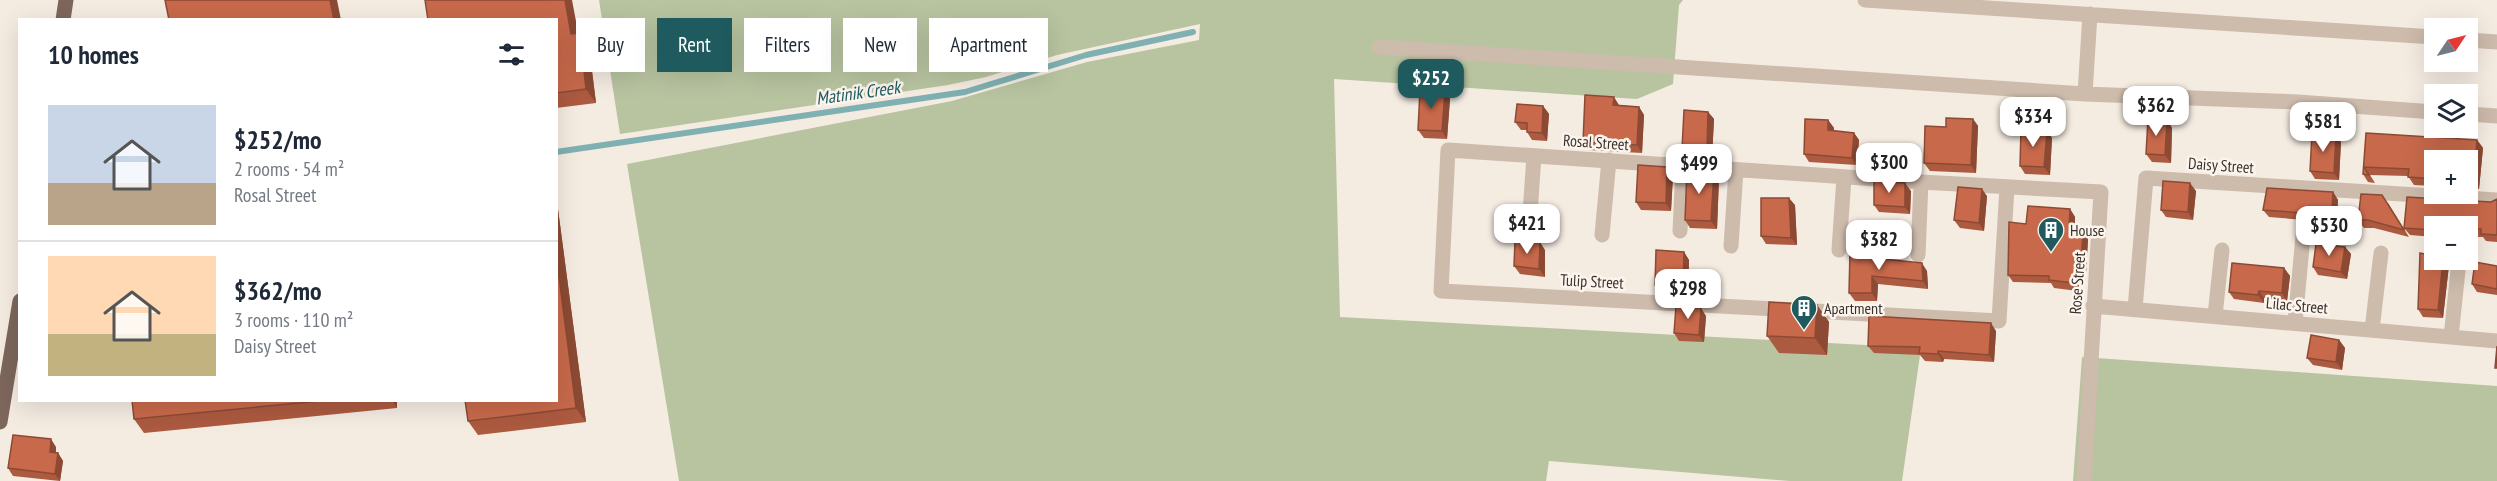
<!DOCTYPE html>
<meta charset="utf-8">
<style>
:root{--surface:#fff;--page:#f2f2f3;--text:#1f2937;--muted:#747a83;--line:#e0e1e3;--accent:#1f5a5e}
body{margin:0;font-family:"PT Sans Narrow",sans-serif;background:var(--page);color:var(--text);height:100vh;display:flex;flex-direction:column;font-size:22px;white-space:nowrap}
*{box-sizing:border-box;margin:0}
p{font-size:20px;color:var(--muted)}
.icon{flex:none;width:33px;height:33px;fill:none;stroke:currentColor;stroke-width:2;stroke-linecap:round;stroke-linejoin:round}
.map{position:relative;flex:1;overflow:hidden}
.side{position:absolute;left:18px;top:18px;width:540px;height:384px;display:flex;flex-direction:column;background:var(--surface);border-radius:0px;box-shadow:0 6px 24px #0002}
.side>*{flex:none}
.hud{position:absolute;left:576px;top:18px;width:570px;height:54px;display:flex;gap:12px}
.needle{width:39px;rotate:55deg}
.buttons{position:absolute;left:2424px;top:18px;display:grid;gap:12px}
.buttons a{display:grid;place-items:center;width:54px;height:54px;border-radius:0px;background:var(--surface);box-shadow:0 6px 24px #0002;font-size:30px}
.price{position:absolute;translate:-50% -51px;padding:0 14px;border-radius:12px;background:#fff;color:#222;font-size:20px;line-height:39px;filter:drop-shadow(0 2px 3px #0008)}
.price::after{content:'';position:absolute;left:50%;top:36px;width:18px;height:14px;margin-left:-9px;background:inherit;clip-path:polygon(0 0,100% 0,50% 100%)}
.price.selected{background:var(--accent);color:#fff}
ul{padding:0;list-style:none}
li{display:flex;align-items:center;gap:18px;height:150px;padding:0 30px}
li+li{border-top:2px solid var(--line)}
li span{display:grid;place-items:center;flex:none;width:168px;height:120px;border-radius:0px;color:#555}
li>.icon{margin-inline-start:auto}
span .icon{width:72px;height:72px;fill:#fffc;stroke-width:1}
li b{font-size:26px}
h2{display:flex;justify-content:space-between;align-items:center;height:72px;padding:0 30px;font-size:26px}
.tag{padding:0 21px;border-radius:0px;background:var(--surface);box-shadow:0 6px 24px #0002;font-size:21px;line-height:54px}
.tag.selected{background:var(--accent);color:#fff}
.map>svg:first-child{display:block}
.green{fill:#b8c4a0}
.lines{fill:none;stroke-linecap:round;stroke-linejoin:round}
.stream{stroke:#7fb0b2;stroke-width:6}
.minor{stroke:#cdbbac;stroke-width:15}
.major{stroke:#7d675c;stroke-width:15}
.wall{fill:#ac5a40}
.shaded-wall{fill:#8c4a34}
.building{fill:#c8694b;stroke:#8c4a34;stroke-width:1.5}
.labels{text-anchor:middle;stroke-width:5;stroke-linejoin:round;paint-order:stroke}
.street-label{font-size:16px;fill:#3b302b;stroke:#fbf5ee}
.poi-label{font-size:16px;fill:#3b302b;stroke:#fbf5ee;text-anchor:start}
.water-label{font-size:18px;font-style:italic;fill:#1f5a5e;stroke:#fbf5ee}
</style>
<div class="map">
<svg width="2497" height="481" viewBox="0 0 2497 481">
<rect width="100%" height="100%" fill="#f4ebe1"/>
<path class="green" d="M 599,0 L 1683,0 L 1679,5 L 1673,84 L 1637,99 L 1334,79 L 1340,317 L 1921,348 L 1902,481 L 1790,481 L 1549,461 L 1546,481 L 679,481 L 627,164 L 952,101 L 1087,62 L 1199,40 L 1200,24 L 1057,55 L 986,77 L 948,85 L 620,134 Z
M 2082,357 L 2497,386 L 2497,481 L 2073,481 Z"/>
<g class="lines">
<path class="stream" d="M 556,152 L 965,92 L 1086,55 L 1193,32"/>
<path class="minor" d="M 1865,0 L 2434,37
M 2468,40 L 2497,42
M 1379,47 L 2085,94 L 2298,102 L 2434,112
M 2085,94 L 2090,14
M 2468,114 L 2497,116
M 2007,187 L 1999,321 L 1441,291 L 1448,150 L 1921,182 L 2101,192 L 2084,481
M 1529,227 L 1534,156
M 1680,231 L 1683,167
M 1602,235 L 1609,160
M 1731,246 L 1736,170
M 1839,250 L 1844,177
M 1918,255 L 1921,182
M 2093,306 L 2497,341
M 2135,309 L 2146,178 L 2497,200
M 2215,316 L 2222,250
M 2295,323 L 2303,236
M 2372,330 L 2381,253
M 2451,337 L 2459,261"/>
<path class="major" d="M 63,20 L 66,0
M 0,422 L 20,301"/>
</g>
<path class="wall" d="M 556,20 L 578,33 L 589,47 L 596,103 L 556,108 Z
M 1445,91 L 1450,99 L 1447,139 L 1424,138 L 1418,130 Z
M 1619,105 L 1639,107 L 1644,115 L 1642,153 L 1588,150 L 1583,142 Z
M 1543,106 L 1549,114 L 1547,141 L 1532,140 L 1527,132 L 1527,130 L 1521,130 L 1515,122 Z
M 1708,112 L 1714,119 L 1712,158 L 1687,156 L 1682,149 Z
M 1973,119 L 1978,126 L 1976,173 L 1930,171 L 1924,163 L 1946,127 Z
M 1828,120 L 1834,128 L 1833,131 L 1854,133 L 1859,140 L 1857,165 L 1809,162 L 1804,154 Z
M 2167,120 L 2172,128 L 2171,163 L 2152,162 L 2146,154 Z
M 2047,131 L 2052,138 L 2050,175 L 2025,174 L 2020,166 Z
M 2366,133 L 2477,140 L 2483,148 L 2479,189 L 2468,188 L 2468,160 L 2434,160 L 2434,186 L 2414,185 L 2408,176 L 2370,175 L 2375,183 L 2368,182 L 2363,174 Z
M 2341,142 L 2339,180 L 2315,179 L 2310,171 Z
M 1714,170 L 1719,178 L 1717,229 L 1690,228 L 1685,220 Z
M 1673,175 L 1671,211 L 1641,210 L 1636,202 Z
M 1911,191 L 1910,214 L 1879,212 L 1874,205 Z
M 2196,191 L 2193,220 L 2166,217 L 2161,210 Z
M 2333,192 L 2338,200 L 2335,246 L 2345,247 L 2351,254 L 2347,279 L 2318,275 L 2313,267 L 2316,245 L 2313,241 L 2316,221 L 2269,217 L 2263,210 Z
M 556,194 L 586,422 L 478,435 L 468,421 L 556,400 Z
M 1987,196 L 1984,231 L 1960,228 L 1954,220 Z
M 2497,199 L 2497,242 L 2486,241 L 2483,237 L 2468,237 L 2468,226 L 2434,226 L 2434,237 L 2410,235 L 2404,228 L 2491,202 Z
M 2388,203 L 2409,237 L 2374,228 L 2364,228 L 2358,220 Z
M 1795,205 L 1797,245 L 1766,244 L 1761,236 Z
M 2070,209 L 2075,217 L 2075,230 L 2083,231 L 2088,239 L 2086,273 L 2081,272 L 2078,291 L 2054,288 L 2051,283 L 2013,282 L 2008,275 L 2026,224 Z
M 1545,250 L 1545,277 L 1520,274 L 1514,266 Z
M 1873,251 L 1878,258 L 1927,271 L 1928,289 L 1878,284 L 1877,301 L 1855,301 L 1849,293 Z
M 1684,252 L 1689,260 L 1688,294 L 1660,293 L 1655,285 Z
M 2434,260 L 2445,260 L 2449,265 L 2443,318 L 2423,317 L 2418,309 Z
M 2497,266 L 2497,295 L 2477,292 L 2472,284 Z
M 2284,268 L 2290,276 L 2287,301 L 2264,298 L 2264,303 L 2234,299 L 2229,292 Z
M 1817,305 L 1829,322 L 1827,355 L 1779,353 L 1767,336 Z
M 1706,316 L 1704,342 L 1679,341 L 1674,333 Z
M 1996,331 L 1994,362 L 1944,359 L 1943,362 L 1925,361 L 1920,355 L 1874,353 L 1868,346 Z
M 2339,340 L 2345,348 L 2342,370 L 2313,365 L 2307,358 Z
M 132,400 L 397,400 L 397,408 L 144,433 L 134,419 Z
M 56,447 L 56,453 L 58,453 L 63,461 L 60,481 L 13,476 L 8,468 Z"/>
<path class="shaded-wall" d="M 330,0 L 337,0 L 341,20 L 334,20 Z
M 565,0 L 572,0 L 581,48 L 571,34 Z
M 580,33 L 589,47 L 596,103 L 586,89 Z
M 1445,91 L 1450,99 L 1447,139 L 1442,131 Z
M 1614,97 L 1619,105 L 1613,105 Z
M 1543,106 L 1549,114 L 1547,141 L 1542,133 Z
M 1639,107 L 1644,115 L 1642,153 L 1637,145 Z
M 1708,112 L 1714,119 L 1712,158 L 1707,150 Z
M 1973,119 L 1978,126 L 1976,173 L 1971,165 Z
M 1828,120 L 1834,128 L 1833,138 L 1828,130 Z
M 2167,120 L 2172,128 L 2171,163 L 2165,155 Z
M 2047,131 L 2052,138 L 2050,175 L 2044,167 Z
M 1854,133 L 1859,140 L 1857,165 L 1852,158 Z
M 2336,135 L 2341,142 L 2339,180 L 2334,173 Z
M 2477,140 L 2483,148 L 2479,189 L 2474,181 Z
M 1667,167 L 1673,175 L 1671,211 L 1666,203 Z
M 1714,170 L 1719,178 L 1717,229 L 1711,221 Z
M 1905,183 L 1911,191 L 1910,214 L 1905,207 Z
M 2190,183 L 2196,191 L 2193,220 L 2188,212 Z
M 1982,189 L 1987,196 L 1984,231 L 1979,223 Z
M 2333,192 L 2338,200 L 2335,251 L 2330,243 Z
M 556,194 L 586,422 L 576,408 L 556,254 Z
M 1789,198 L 1795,205 L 1797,245 L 1791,238 Z
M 2070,209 L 2075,217 L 2074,238 L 2069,230 Z
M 2083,231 L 2088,239 L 2086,273 L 2081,265 Z
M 1540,242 L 1545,250 L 1545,277 L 1539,269 Z
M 2345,247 L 2351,254 L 2347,279 L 2341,272 Z
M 1873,251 L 1879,259 L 1873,258 Z
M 1684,252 L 1689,260 L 1688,294 L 1683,286 Z
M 2443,260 L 2445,260 L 2449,265 L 2443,318 L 2438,310 Z
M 1922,263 L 1927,271 L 1928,289 L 1923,281 Z
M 2075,265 L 2081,272 L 2078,291 L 2073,283 Z
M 2284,268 L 2290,276 L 2287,301 L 2282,293 Z
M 1872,276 L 1878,284 L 1877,301 L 1872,293 Z
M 2259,291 L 2264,298 L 2264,303 L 2258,295 Z
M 1817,305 L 1829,322 L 1827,355 L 1815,338 Z
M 1701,308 L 1706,316 L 1704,342 L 1699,335 Z
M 1991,323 L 1996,331 L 1994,362 L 1989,355 Z
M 2339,340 L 2345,348 L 2342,370 L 2336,362 Z
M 1938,351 L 1944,359 L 1943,362 L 1938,354 Z
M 392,400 L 397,400 L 397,408 Z
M 51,439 L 56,447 L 55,460 L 50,452 Z
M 58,453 L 63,461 L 60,481 L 55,474 Z"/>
<path class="building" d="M 165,0 L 330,0 L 334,20 L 169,20 Z
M 425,0 L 565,0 L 571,34 L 580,33 L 586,89 L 556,93 L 556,20 L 428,20 Z
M 1420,90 L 1445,91 L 1442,131 L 1418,130 Z
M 1585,95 L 1614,97 L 1613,105 L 1639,107 L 1637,145 L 1583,142 Z
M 1517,104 L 1543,106 L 1542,133 L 1527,132 L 1527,123 L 1515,122 Z
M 1684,110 L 1708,112 L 1707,150 L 1682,149 Z
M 1946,118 L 1973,119 L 1971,165 L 1924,163 L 1925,126 L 1946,127 Z
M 1805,119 L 1828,120 L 1828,130 L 1854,133 L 1852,158 L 1804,154 Z
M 2148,119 L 2167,120 L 2165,155 L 2146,154 Z
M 2021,129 L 2047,131 L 2044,167 L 2020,166 Z
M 2312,133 L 2336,135 L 2334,173 L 2310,171 Z
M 2366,133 L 2477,140 L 2474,181 L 2468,181 L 2468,160 L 2434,160 L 2434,179 L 2408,177 L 2409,169 L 2364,167 L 2369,175 L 2363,174 Z
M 1638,165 L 1667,167 L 1666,203 L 1636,202 Z
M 1687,169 L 1714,170 L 1711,221 L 1685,220 Z
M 1874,181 L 1905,183 L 1905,207 L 1874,205 Z
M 2163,181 L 2190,183 L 2188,212 L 2161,210 Z
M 1958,187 L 1982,189 L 1979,223 L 1954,220 Z
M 2267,188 L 2333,192 L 2330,243 L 2313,241 L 2317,214 L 2263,210 Z
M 2361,194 L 2382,195 L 2404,230 L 2368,220 L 2358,220 Z
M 2407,197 L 2491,202 L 2497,199 L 2497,235 L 2481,234 L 2481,229 L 2468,229 L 2468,226 L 2434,226 L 2434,230 L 2404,228 Z
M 1761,198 L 1789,198 L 1791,238 L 1761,236 Z
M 2028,206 L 2070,209 L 2069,230 L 2083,231 L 2081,265 L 2075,265 L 2073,283 L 2049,280 L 2049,276 L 2008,275 L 2009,222 L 2026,224 Z
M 1515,241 L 1540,242 L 1539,269 L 1514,266 Z
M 2316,244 L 2345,247 L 2341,272 L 2313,267 Z
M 1656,250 L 1684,252 L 1683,286 L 1655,285 Z
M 1850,251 L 1873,251 L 1873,258 L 1922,263 L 1923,281 L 1872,276 L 1872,293 L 1849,293 Z
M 2420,253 L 2434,256 L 2434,260 L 2443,260 L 2438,310 L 2418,309 Z
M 556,254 L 576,408 L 468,421 L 465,400 L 556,400 Z
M 2475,262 L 2497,266 L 2497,289 L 2472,284 Z
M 2232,263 L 2284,268 L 2282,293 L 2259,291 L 2258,295 L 2229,292 Z
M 1769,302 L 1817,305 L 1815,338 L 1767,336 Z
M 1676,306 L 1701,308 L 1699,335 L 1674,333 Z
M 1869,316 L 1991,323 L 1989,355 L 1938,351 L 1938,354 L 1919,353 L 1920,347 L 1868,346 Z
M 2311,335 L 2339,340 L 2336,362 L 2307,358 Z
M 2497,346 L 2497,368 L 2495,368 Z
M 132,400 L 330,400 L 134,419 Z
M 13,435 L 51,439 L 50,452 L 58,453 L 55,474 L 8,468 Z"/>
<defs>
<g id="building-pin" transform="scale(1.35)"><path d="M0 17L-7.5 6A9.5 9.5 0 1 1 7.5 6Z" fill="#1f5a5e" stroke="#fbf5ee"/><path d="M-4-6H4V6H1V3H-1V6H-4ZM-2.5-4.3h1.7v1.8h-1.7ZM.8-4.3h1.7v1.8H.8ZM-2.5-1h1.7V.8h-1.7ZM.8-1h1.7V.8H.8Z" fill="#fff"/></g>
</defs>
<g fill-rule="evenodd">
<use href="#building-pin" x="2051" y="230"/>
<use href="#building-pin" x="1804" y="308"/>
</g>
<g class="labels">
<g class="street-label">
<text transform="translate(1596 142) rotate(4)" y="6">Rosal Street</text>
<text transform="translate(2221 165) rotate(4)" y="6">Daisy Street</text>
<text transform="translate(1592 281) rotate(3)" y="6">Tulip Street</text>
<text transform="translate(2077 283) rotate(-86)" y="6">Rose Street</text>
<text transform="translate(2297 305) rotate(5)" y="6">Lilac Street</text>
</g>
<g class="poi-label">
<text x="2070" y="236">House</text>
<text x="1824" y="314">Apartment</text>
</g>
<g class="water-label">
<text transform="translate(858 93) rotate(-8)" y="6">Matinik Creek</text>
</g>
</g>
</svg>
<div class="buttons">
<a><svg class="needle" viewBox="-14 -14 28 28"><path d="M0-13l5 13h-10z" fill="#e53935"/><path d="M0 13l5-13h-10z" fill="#747a83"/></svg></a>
<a><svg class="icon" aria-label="layers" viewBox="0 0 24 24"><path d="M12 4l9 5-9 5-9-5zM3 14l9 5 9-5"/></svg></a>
<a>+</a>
<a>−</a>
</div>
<b class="price selected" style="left:1431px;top:110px">$252</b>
<b class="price" style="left:2156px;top:137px">$362</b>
<b class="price" style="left:2033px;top:148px">$334</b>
<b class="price" style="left:2323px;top:153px">$581</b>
<b class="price" style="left:1889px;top:194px">$300</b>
<b class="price" style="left:1699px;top:195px">$499</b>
<b class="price" style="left:1527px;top:255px">$421</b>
<b class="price" style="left:2329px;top:257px">$530</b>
<b class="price" style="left:1879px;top:271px">$382</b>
<b class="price" style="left:1688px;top:320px">$298</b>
<div class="hud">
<a class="tag">Buy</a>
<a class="tag selected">Rent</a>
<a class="tag">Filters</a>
<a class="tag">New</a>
<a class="tag">Apartment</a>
</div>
<section class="side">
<h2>10 homes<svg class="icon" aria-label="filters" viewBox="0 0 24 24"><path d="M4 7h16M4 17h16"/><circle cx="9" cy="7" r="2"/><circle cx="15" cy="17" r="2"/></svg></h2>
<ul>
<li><span style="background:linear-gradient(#c9d6e8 65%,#b9a48a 0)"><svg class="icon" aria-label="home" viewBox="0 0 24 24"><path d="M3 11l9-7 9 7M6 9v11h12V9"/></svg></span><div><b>$252/mo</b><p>2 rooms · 54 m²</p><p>Rosal Street</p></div></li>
<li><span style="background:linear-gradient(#ffd9b3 65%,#c2b280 0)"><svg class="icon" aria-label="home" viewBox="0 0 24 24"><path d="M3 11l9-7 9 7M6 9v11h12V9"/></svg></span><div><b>$362/mo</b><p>3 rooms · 110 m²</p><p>Daisy Street</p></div></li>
</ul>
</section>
</div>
